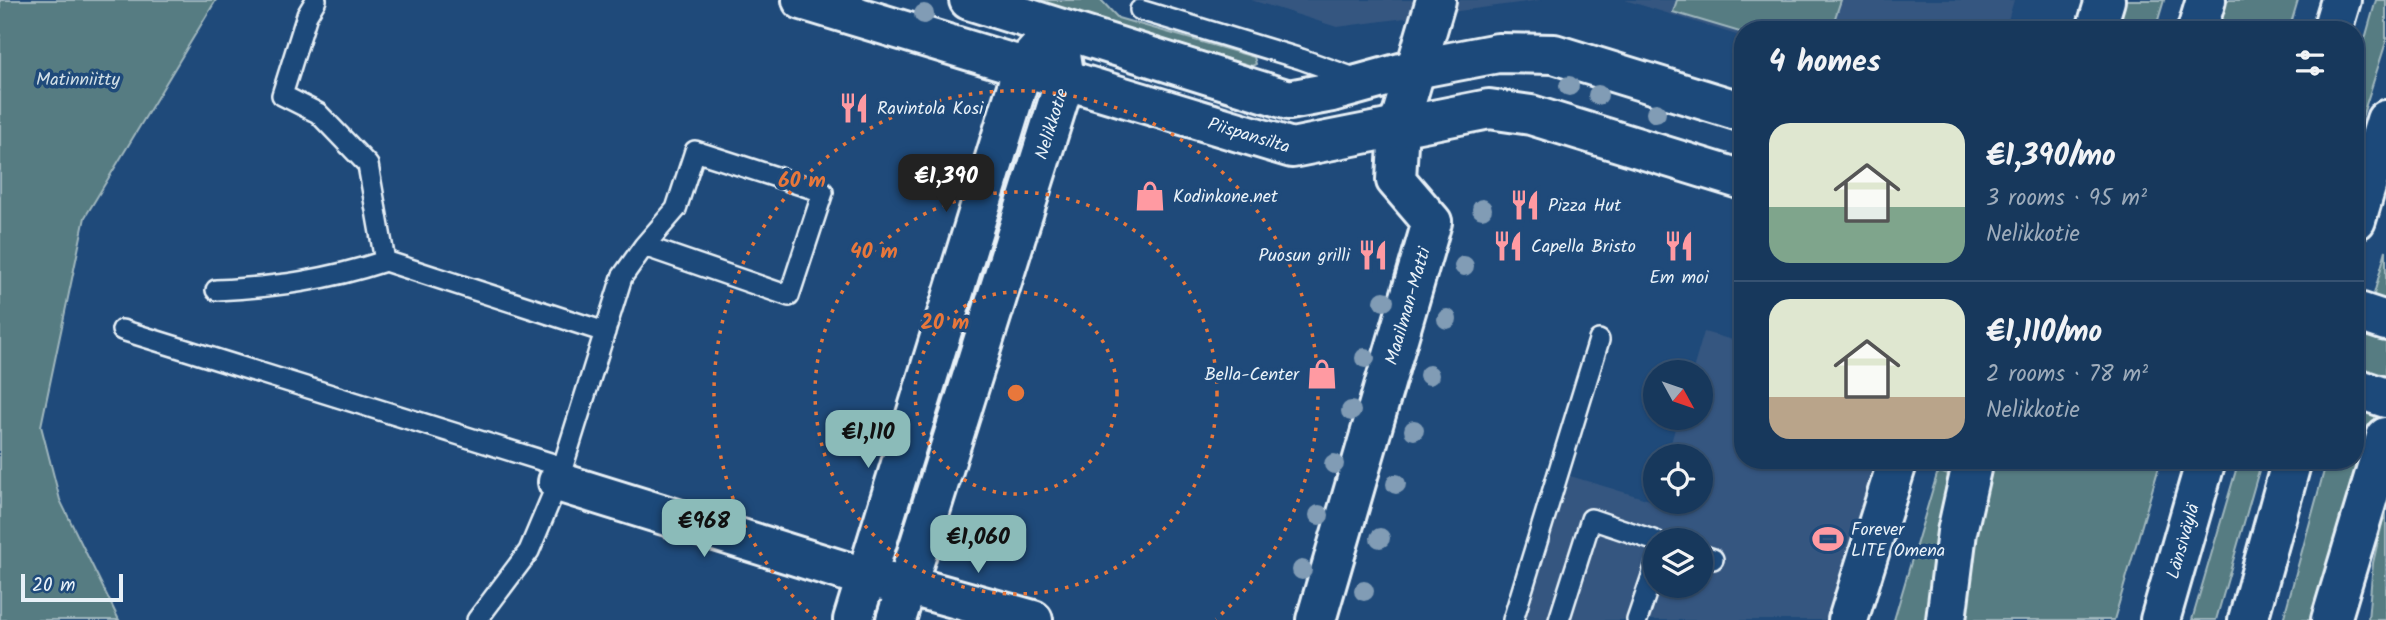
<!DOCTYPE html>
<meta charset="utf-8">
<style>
:root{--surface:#17385c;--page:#244365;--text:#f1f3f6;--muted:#9eacbb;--line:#365272;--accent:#8bbbb9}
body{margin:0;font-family:Kalam,sans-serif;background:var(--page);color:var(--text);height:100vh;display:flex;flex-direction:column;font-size:26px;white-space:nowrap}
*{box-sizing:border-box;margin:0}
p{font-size:23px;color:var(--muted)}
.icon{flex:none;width:38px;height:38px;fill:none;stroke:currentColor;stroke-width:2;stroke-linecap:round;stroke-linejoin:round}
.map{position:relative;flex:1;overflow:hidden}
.side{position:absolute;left:1734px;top:21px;width:630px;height:448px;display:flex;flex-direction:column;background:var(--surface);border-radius:28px;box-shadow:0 2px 5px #0004,0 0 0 2px var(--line)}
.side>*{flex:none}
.needle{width:46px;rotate:130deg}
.buttons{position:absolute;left:1643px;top:360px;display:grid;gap:14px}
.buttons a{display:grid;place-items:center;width:70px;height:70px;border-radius:50%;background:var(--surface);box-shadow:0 2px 5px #0004,0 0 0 2px var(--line);font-size:35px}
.scale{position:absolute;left:21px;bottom:18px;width:102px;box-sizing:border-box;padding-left:7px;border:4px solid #e8f1f8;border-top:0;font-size:19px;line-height:24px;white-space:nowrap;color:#e8f1f8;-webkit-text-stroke:5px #1f4a7a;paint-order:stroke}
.price{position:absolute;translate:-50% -60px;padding:0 16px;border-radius:14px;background:var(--accent);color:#111;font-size:23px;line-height:46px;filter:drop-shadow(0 2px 4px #0008)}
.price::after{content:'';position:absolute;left:50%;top:42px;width:21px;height:16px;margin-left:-10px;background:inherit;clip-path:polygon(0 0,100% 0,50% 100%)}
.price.on{background:#222;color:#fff}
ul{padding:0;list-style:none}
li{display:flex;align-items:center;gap:21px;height:175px;padding:0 35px}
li+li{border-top:2px solid var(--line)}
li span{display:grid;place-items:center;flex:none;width:196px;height:140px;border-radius:21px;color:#555}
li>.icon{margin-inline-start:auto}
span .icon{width:84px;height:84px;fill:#fffc;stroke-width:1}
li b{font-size:30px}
h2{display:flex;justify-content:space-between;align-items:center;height:84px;padding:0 35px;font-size:30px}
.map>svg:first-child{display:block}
.built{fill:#365780;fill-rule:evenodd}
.green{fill:#567c82;stroke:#9fb6bd;stroke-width:2}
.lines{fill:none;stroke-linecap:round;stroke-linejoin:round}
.lane-casing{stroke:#e8f1f8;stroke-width:24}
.street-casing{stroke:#e8f1f8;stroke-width:44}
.primary-casing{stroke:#e8f1f8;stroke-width:44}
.highway-casing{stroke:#e8f1f8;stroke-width:44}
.lane{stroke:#1f4a7a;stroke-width:19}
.street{stroke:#1f4a7a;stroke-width:38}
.primary{stroke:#1f4a7a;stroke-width:38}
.highway{stroke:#1f4a7a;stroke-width:38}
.tree{fill:#819cb5}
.ring{fill:none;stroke:#e8773b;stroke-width:3.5;stroke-dasharray:3.5 7}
.labels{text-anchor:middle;stroke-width:7;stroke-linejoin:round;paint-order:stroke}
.park-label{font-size:18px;fill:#d2dfe6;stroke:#1f4a7a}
.poi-label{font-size:18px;fill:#e8f1f8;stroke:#1f4a7a;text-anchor:start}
.street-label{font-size:18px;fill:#e8f1f8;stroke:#1f4a7a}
.centre{fill:#e8773b;stroke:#1f4a7a;stroke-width:3.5}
.ring-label{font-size:21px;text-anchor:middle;font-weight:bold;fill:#e8773b;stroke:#1f4a7a;stroke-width:7;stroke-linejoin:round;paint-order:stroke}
</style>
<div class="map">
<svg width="2386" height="620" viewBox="0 0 2386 620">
<rect width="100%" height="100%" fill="#1f4a7a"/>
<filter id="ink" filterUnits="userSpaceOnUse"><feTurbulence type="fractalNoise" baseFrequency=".0143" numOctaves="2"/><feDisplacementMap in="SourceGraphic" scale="14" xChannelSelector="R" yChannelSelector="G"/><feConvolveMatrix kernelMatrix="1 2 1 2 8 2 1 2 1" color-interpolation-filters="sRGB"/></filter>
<g filter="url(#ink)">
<path class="built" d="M 1251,0 L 1541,0 L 1337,27 Z
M 1625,0 L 2014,0 L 2005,30 L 1743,30 L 1743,37 Z
M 1704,332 L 1743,343 L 1743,460 L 1875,460 L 1827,620 L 1525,620 L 1570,476 L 1653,501 L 1655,493 L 1656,502 L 1701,502 L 1701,457 L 1667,457 L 1678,418 L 1701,418 L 1701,373 L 1692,373 ZM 1656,541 L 1701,541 L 1701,586 L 1656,586 Z"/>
<path class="green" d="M 0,0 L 216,0 L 85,217 L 41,426 L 60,500 L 119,620 L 0,620 Z
M 1029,0 L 1101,0 L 1118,18 L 1254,57 L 1256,64 L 1252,66 Z
M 1677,0 L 1841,0 L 1831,30 L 1743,30 L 1743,33 L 1673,12 Z
M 2122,0 L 2164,0 L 2155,30 L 2112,30 Z
M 2221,0 L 2298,0 L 2289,30 L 2211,30 Z
M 2376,0 L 2386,0 L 2386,42 L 2356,136 L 2356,71 Z
M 2386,250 L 2386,382 L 2314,620 L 2283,620 L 2327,460 L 2356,460 L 2356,360 Z
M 1985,460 L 2161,460 L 2114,620 L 1961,620 Z
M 2239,460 L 2262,460 L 2216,620 L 2192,620 Z
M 1938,471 L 1948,475 L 1937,535 L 1928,620 L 1894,620 Z
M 2386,506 L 2386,620 L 2368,620 L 2373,563 Z"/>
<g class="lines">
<g class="lane-casing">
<path id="lane" d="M 316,0 L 307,15 L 282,95 L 318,113 L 368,165 L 385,261 L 605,332
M 1140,10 L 1301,59 L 1360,80
M 216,290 C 277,287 327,280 385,261
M 122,330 L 563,467
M 1701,555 L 1713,559
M 477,620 L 529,551 L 558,482 L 622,277 L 644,246 L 789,296 L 823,192 L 695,151 L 676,209 L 644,246
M 1513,620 L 1599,340
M 1559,620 L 1591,519 L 1656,541
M 1637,620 L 1656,564"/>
</g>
<g class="street-casing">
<g id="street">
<path d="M 558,482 L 867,578 L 907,585 L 1033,620"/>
<path d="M 853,620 L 1023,67 L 1057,29"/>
<path id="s1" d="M 896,620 L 1065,80 L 1060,48"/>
<path id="s2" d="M 1316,620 L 1432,222 L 1396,180 L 1399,125 L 1436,0"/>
<path d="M 1848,620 L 1898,460"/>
</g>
</g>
<g class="primary-casing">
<g id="primary">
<path id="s3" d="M 802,0 L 1292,148 L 1489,109 L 1531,115 L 1743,180"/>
<path d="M 969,0 L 1289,100 L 1332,92 L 1415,69 L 1498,53 L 1554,54 L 1743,112"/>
<path d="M 2356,311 L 2386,321"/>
<path d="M 2356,388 L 2386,398"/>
</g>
</g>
<g class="highway-casing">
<g id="highway">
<path d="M 2096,30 L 2105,0"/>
<path d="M 2197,30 L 2206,0"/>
<path d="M 2332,30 L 2341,0"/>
<path d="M 2356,220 L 2386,120"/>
<path d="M 1946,620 L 1957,532 L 1973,460"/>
<path id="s4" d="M 2160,620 L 2206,460"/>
<path d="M 2248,620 L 2292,460"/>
<path d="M 2331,620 L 2386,437"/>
</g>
</g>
<use href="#lane" class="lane"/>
<use href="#street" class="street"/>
<use href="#primary" class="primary"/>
<use href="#highway" class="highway"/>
</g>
<g class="tree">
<circle cx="924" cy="14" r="10"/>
<circle cx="1569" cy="86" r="10"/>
<circle cx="1598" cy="95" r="10"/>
<circle cx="1656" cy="113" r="10"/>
<circle cx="1482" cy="209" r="10"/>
<circle cx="1464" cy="266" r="10"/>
<circle cx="1384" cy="301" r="10"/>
<circle cx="1447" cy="319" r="10"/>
<circle cx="1365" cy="358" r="10"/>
<circle cx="1429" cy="375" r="10"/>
<circle cx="1351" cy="411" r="10"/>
<circle cx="1414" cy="430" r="10"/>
<circle cx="1334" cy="464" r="10"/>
<circle cx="1396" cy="484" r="10"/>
<circle cx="1319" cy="515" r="10"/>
<circle cx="1380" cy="538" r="10"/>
<circle cx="1302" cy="570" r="10"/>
<circle cx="1364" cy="591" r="10"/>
</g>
</g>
<g class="ring">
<circle cx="1016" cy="393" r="101"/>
<circle cx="1016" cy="393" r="201"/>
<path d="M816 619A302 302 0 1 1 1216 619"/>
</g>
<defs>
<g id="restaurant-bare" transform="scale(2.415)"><path d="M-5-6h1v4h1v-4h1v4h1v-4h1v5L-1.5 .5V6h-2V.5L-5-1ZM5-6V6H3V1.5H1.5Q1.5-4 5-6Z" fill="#ff9aa2" stroke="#1f4a7a" stroke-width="2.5" paint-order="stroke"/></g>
<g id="shop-bare" transform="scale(2.415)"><path d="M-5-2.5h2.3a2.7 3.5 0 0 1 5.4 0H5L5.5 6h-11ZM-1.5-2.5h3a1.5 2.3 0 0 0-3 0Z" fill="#ff9aa2" stroke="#1f4a7a" stroke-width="2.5" paint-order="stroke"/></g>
<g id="stadium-bare" transform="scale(2.415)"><path d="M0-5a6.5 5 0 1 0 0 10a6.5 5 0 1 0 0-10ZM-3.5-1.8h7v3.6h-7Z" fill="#ff9aa2" stroke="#1f4a7a" stroke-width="2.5" paint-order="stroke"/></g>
</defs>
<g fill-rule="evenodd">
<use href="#restaurant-bare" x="854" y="108"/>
<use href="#shop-bare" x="1150" y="196"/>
<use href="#restaurant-bare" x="1525" y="205"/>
<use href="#restaurant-bare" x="1508" y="246"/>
<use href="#restaurant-bare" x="1679" y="246"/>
<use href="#restaurant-bare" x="1373" y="255"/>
<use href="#shop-bare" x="1322" y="374"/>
<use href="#stadium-bare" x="1828" y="539"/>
</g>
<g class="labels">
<g class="park-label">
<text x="78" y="85">Matinniitty</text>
</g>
<g class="poi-label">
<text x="877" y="114">Ravintola Kosi</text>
<text x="1173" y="202">Kodinkone.net</text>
<text x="1548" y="211">Pizza Hut</text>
<text x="1531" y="252">Capella Bristo</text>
<text x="1350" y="261" text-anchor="end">Puosun grilli</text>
<text x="1679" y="283" text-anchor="middle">Em moi</text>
<text x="1299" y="380" text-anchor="end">Bella-Center</text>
<text x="1851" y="535">Forever<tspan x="1851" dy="21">LITE Omena</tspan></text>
</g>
<g class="street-label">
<text dy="6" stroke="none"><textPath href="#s1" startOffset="520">Nelikkotie</textPath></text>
<text dy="6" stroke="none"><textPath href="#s3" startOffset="467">Piispansilta</textPath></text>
<text dy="6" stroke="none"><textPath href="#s2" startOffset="327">Maailman-Matti</textPath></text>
<text dy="6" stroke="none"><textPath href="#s4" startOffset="82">Länsiväylä</textPath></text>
</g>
</g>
<circle cx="1016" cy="393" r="10" class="centre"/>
<g class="ring-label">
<text x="802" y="187">60 m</text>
<text x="874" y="258">40 m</text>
<text x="945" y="329">20 m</text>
</g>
</svg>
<div class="buttons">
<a><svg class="needle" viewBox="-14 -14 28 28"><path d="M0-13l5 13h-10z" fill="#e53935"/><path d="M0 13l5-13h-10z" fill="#9eacbb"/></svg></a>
<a><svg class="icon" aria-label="locate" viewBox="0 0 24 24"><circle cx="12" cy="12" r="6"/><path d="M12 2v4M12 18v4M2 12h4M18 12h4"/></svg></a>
<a><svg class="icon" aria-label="layers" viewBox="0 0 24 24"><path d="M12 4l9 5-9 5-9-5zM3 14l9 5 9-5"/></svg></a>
</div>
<div class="scale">20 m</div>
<b class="price on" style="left:946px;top:214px">€1,390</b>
<b class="price" style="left:868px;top:470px">€1,110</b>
<b class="price" style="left:704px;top:559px">€968</b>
<b class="price" style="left:978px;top:575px">€1,060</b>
<section class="side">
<h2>4 homes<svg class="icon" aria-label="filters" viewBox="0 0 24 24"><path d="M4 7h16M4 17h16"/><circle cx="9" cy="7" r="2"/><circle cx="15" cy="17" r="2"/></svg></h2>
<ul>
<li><span style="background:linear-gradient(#dfe7d0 60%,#7fa58c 0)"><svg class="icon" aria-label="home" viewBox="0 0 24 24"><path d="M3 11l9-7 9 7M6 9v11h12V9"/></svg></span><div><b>€1,390/mo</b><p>3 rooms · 95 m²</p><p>Nelikkotie</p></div></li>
<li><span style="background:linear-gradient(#dfe7d0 70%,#b9a48a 0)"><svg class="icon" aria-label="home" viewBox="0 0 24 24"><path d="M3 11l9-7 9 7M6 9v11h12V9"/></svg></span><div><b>€1,110/mo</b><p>2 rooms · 78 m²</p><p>Nelikkotie</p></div></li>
</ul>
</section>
</div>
